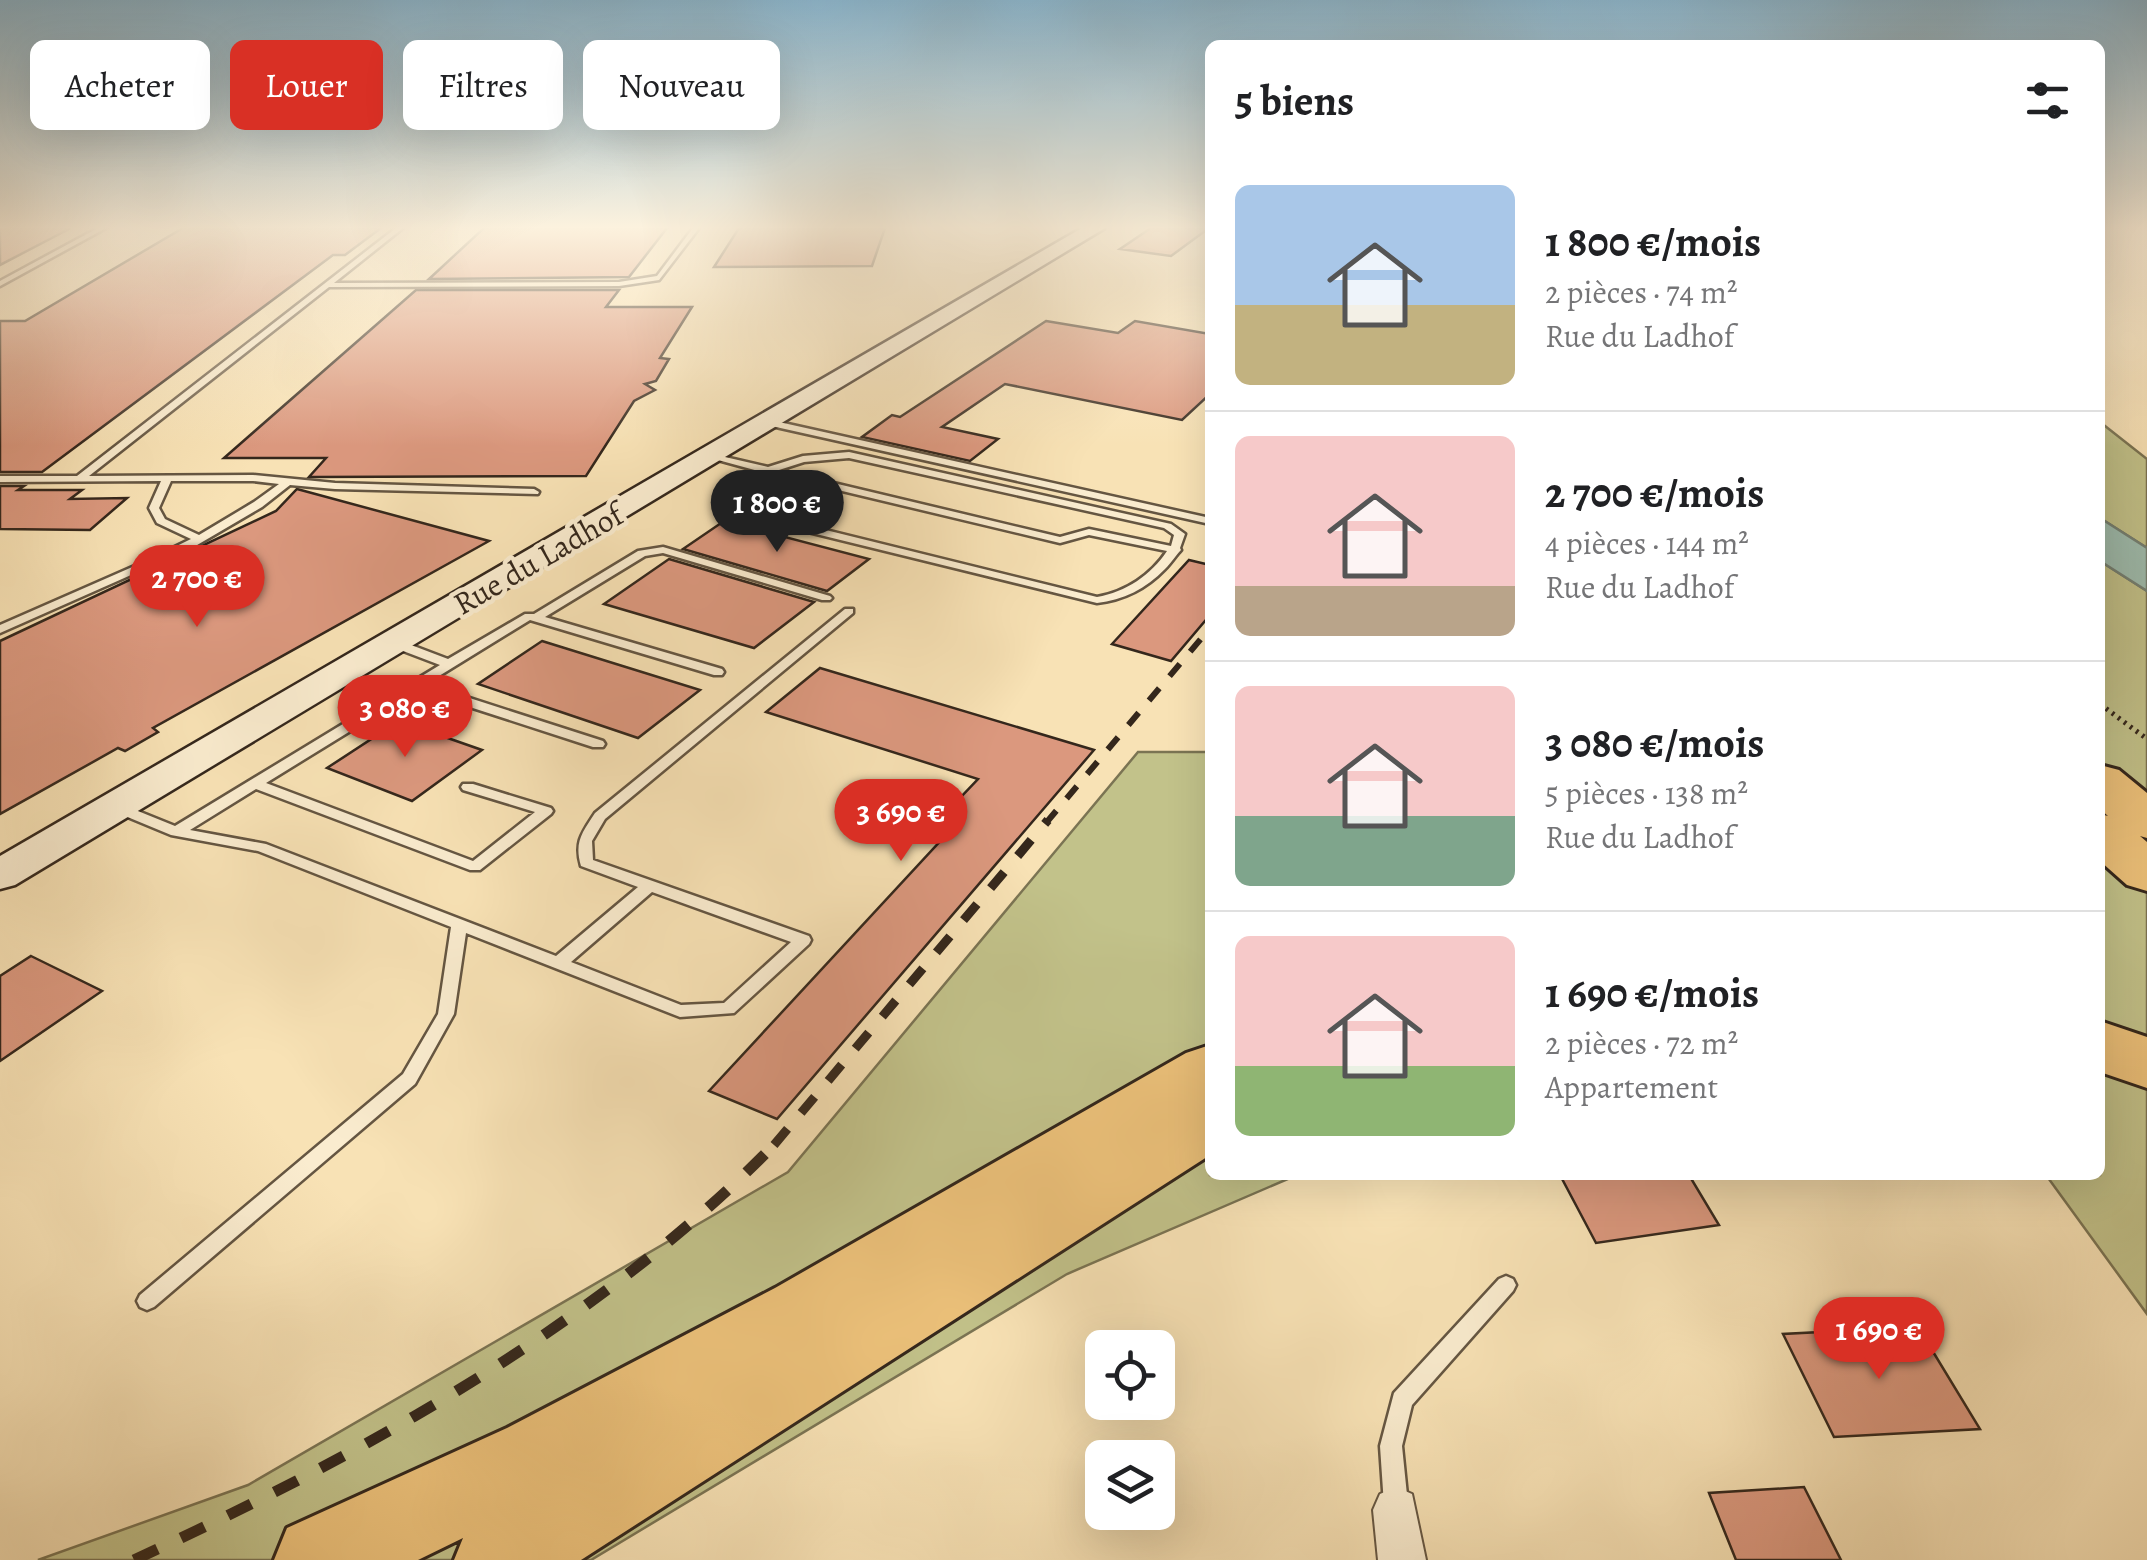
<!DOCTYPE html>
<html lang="fr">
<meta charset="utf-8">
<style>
:root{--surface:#fff;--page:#f2f2f2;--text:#202124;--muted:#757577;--line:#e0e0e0;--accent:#d93025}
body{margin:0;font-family:Alegreya,serif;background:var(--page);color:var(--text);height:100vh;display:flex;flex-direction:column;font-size:38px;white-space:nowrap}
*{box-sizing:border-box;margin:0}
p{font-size:32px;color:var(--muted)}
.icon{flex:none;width:55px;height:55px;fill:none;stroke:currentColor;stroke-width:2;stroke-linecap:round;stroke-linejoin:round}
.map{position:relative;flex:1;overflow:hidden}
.drawer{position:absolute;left:1205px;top:40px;width:900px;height:1140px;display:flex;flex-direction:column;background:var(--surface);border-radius:15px;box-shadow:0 10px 40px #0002}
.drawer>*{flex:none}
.top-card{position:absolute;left:30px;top:40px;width:950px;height:90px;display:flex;gap:20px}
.controls{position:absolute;left:1085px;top:1330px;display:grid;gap:20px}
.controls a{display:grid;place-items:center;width:90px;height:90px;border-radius:15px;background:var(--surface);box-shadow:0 10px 40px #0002;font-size:50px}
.price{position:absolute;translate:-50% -85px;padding:0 22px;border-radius:35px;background:var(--accent);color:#fff;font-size:32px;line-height:65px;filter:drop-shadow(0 2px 5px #0008)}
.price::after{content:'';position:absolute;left:50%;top:60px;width:30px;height:22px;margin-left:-15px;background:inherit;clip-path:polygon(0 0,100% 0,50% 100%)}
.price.on{background:#222;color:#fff}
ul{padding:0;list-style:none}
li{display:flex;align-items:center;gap:30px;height:250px;padding:0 30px}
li+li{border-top:2px solid var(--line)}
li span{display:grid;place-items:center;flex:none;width:280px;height:200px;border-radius:15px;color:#555}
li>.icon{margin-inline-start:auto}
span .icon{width:120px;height:120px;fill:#fffc;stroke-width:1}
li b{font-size:42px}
h2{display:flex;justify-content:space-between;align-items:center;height:120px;padding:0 30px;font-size:42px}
.chip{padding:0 35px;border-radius:15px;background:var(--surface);box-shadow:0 10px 40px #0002;font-size:35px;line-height:90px}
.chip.on{background:var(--accent);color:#fff}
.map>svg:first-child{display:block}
.green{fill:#c2c28a;stroke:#7b7453;stroke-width:2.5}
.water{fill:#9dbdb0;stroke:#738175;stroke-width:2.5}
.building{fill:#db987e;stroke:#34271c;stroke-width:2.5}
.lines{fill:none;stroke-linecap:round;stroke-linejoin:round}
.lane-casing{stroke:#655642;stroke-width:5}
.street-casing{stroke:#655642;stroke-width:4}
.secondary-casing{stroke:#34271c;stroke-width:5}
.highway-casing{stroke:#34271c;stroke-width:6}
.path{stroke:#34271c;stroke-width:5;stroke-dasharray:2.5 5;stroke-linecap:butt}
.lane{fill:#faeccf;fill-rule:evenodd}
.street{fill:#faeccf;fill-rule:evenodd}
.secondary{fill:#faeccf;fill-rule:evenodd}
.highway{fill:#ecc17a;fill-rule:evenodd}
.rail-far2{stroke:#34271c;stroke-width:6;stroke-dasharray:16 16;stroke-linecap:butt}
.rail-far1{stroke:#34271c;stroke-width:9;stroke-dasharray:21 21;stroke-linecap:butt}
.rail{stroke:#34271c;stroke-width:11;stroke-dasharray:26 26;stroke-linecap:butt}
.labels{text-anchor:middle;stroke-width:9;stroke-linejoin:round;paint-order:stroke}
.far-street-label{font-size:32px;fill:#34271c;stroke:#faeccf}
</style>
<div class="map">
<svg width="2147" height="1560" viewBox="0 0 2147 1560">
<rect width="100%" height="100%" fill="#f8e2b5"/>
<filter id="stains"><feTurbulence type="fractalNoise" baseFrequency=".002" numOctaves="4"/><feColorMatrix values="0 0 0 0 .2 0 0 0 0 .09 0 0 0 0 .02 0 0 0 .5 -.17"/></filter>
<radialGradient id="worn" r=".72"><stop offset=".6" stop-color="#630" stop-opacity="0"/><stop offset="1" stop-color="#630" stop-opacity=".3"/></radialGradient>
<path class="green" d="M 2100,422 L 2147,459 L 2147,548 L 2100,518 Z
M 2100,561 L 2147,591 L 2147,1314 L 2046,1175 L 2100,1175 Z
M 1138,752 L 1210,752 L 1210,1175 L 1297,1175 L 1067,1274 L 591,1560 L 38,1560 L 248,1485 L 788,1172 Z"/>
<path class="water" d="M 2100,518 L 2147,548 L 2147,591 L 2100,561 Z"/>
<path class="building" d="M 0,228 L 71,228 L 0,265 Z
M 183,228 L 381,228 L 345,255 L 333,255 L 42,472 L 0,472 L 0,321 L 25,321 Z
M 484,228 L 667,228 L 629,277 L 429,279 Z
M 739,228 L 885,228 L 872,266 L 714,267 Z
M 1151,228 L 1209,228 L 1171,256 L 1120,249 Z
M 416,290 L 619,290 L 606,307 L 692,307 L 660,358 L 669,359 L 656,381 L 645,384 L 655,390 L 634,401 L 586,476 L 316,477 L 309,477 L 326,458 L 224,458 Z
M 1046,321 L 1118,333 L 1135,321 L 1210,334 L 1210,394 L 1182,420 L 1005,384 L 942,427 L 998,439 L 970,461 L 862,437 L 892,415 L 900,417 Z
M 0,486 L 24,486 L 18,490 L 82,490 L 70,499 L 127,498 L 90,530 L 0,529 Z
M 297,489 L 489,541 L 153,728 L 158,732 L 125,751 L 118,748 L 0,814 L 0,641 L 276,511 Z
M 724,521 L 869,559 L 827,591 L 683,549 Z
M 669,559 L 814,602 L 754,648 L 604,604 Z
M 1189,560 L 1210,565 L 1210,615 L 1171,661 L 1112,644 Z
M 542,641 L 700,690 L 638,738 L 478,684 Z
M 820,668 L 1094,750 L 777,1119 L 709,1091 L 956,824 L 940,819 L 978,779 L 766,712 Z
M 399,721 L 482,750 L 412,801 L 327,768 Z
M 31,956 L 102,991 L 0,1061 L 0,976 Z
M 1560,1175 L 1689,1175 L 1719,1225 L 1596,1243 Z
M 1918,1327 L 1980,1429 L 1834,1437 L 1783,1334 Z
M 1804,1487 L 1841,1560 L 1736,1560 L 1709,1493 Z"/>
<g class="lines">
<g class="lane-casing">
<path id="lane" d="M 98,228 L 106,228 L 0,286 L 0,281 Z
M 396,228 L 403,228 L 334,283 L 619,282 L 657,276 L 693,228 L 699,228 L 659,280 L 619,286 L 329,287 L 89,476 L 253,475 L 335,483 L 534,489 L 539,492 L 538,494 L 335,489 L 290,485 L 262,507 L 192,548 L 0,633 L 0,625 L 146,561 L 191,539 L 157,523 L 149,508 L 161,481 L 0,482 L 0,476 L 77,476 ZM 171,481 L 253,481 L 279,484 L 254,502 L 199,535 L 165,519 L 159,508 Z
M 770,420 L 1210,518 L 1210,524 L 767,425 L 767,421 Z
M 849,452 L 1171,524 L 1185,534 L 1180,548 L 1181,550 C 1176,555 1171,563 1165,569 C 1146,589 1123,600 1097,603 L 743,516 L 742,514 L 762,472 L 707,457 L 712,454 L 768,467 L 803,456 ZM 849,458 L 1164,528 L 1174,535 L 1171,546 L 1089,529 L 1060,537 L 779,470 L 804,462 ZM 771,474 L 1060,543 L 1089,535 L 1167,551 C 1151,575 1126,592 1097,597 L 753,512 Z
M 663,547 L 830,596 L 832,598 L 830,600 L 822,600 L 663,553 L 645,556 L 545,617 L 722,669 L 724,672 L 722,675 L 714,675 L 530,620 L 426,684 L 603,741 L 605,744 L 603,747 L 593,747 L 417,690 L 266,783 L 473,861 L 535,812 L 463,790 L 461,787 L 463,784 L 473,784 L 551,808 L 553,811 L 551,814 L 480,870 L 470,870 L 256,789 L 190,830 L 266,844 L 556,956 L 638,887 L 581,866 C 574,842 582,833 595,813 L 845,609 L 853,609 L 853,613 L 605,819 L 592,841 L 593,860 L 809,936 L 811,940 L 809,944 L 734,1013 L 680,1017 L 466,933 L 454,1014 L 415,1084 L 154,1307 L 147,1310 L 140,1307 L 137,1301 L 140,1295 L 403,1074 L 438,1014 L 451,927 L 258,851 L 171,835 L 113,811 L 111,808 L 113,805 L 123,805 L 175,826 L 440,665 L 390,646 L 388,643 L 390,640 L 398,640 L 448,659 L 525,614 L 534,614 L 638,551 ZM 652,892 L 791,942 L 724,1003 L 681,1005 L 571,962 Z
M 1506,1276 L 1513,1279 L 1516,1285 L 1513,1291 L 1412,1405 L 1402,1446 L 1408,1505 L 1404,1513 L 1396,1517 L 1388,1513 L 1384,1505 L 1380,1446 L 1394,1393 L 1499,1279 Z"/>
</g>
<g class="street-casing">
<path id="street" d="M 1396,1487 L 1412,1494 L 1426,1560 L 1378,1560 L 1373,1510 L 1380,1494 Z"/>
</g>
<g class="secondary-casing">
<path id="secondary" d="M 1082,228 L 1105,228 L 15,885 L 0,889 L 0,856 Z"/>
</g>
<g class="highway-casing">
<path id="highway" d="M 2100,765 L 2119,770 L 2147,793 L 2147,838 L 2140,836 L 2147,842 L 2147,891 L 2127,885 L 2100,861 L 2100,814 L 2108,816 L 2100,809 Z
M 2100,1021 L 2147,1037 L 2147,1088 L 2100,1072 Z
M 1210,1045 L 1210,1155 L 581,1560 L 454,1560 L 463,1538 L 418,1560 L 274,1560 L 287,1528 L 507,1428 L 775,1288 L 1186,1053 Z"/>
</g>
<path class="path" d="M 2100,704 L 2147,739"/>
<use href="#lane" class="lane"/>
<use href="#street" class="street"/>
<use href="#secondary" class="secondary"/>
<use href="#highway" class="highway"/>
<path class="rail-far2" d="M 1046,823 L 1210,628"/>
<path class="rail-far1" d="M 774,1145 L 1048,820"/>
<path class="rail" d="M 134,1560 C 364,1454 598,1325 776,1143"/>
</g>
<linearGradient id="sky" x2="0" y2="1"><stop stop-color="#8ab8d2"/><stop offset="0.51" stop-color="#fcf2de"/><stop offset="1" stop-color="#fcf2de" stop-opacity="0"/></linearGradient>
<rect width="2147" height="446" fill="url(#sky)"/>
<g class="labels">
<g class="far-street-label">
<text transform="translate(538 559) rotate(-30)" y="11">Rue du Ladhof</text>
</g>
</g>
<rect width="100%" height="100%" filter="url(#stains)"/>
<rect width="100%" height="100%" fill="url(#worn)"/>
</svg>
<div class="controls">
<a><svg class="icon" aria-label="locate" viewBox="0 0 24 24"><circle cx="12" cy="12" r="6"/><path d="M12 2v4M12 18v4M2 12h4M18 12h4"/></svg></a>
<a><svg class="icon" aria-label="layers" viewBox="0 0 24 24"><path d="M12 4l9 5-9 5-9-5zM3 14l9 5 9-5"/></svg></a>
</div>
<b class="price on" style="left:777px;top:555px">1 800 €</b>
<b class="price" style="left:197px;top:630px">2 700 €</b>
<b class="price" style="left:405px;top:760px">3 080 €</b>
<b class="price" style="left:901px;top:864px">3 690 €</b>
<b class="price" style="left:1879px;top:1382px">1 690 €</b>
<div class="top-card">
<a class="chip">Acheter</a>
<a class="chip on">Louer</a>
<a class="chip">Filtres</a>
<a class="chip">Nouveau</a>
</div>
<section class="drawer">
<h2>5 biens<svg class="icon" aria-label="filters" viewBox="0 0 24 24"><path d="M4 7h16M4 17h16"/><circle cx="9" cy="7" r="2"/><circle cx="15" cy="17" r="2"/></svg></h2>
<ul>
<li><span style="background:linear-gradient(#a9c7e8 60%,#c2b280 0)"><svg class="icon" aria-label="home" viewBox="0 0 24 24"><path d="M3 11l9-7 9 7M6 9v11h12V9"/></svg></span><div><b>1 800 €/mois</b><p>2 pièces · 74 m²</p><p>Rue du Ladhof</p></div></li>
<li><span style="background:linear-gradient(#f6c9c9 75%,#b9a48a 0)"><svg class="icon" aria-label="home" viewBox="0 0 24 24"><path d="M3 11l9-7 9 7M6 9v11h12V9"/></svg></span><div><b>2 700 €/mois</b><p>4 pièces · 144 m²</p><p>Rue du Ladhof</p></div></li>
<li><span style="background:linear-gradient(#f6c9c9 65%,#7fa58c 0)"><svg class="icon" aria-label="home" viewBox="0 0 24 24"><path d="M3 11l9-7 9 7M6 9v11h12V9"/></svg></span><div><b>3 080 €/mois</b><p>5 pièces · 138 m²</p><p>Rue du Ladhof</p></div></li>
<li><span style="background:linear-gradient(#f6c9c9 65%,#8fb573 0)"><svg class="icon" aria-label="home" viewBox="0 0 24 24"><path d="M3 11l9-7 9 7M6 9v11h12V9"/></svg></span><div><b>1 690 €/mois</b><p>2 pièces · 72 m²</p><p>Appartement</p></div></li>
</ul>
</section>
</div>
